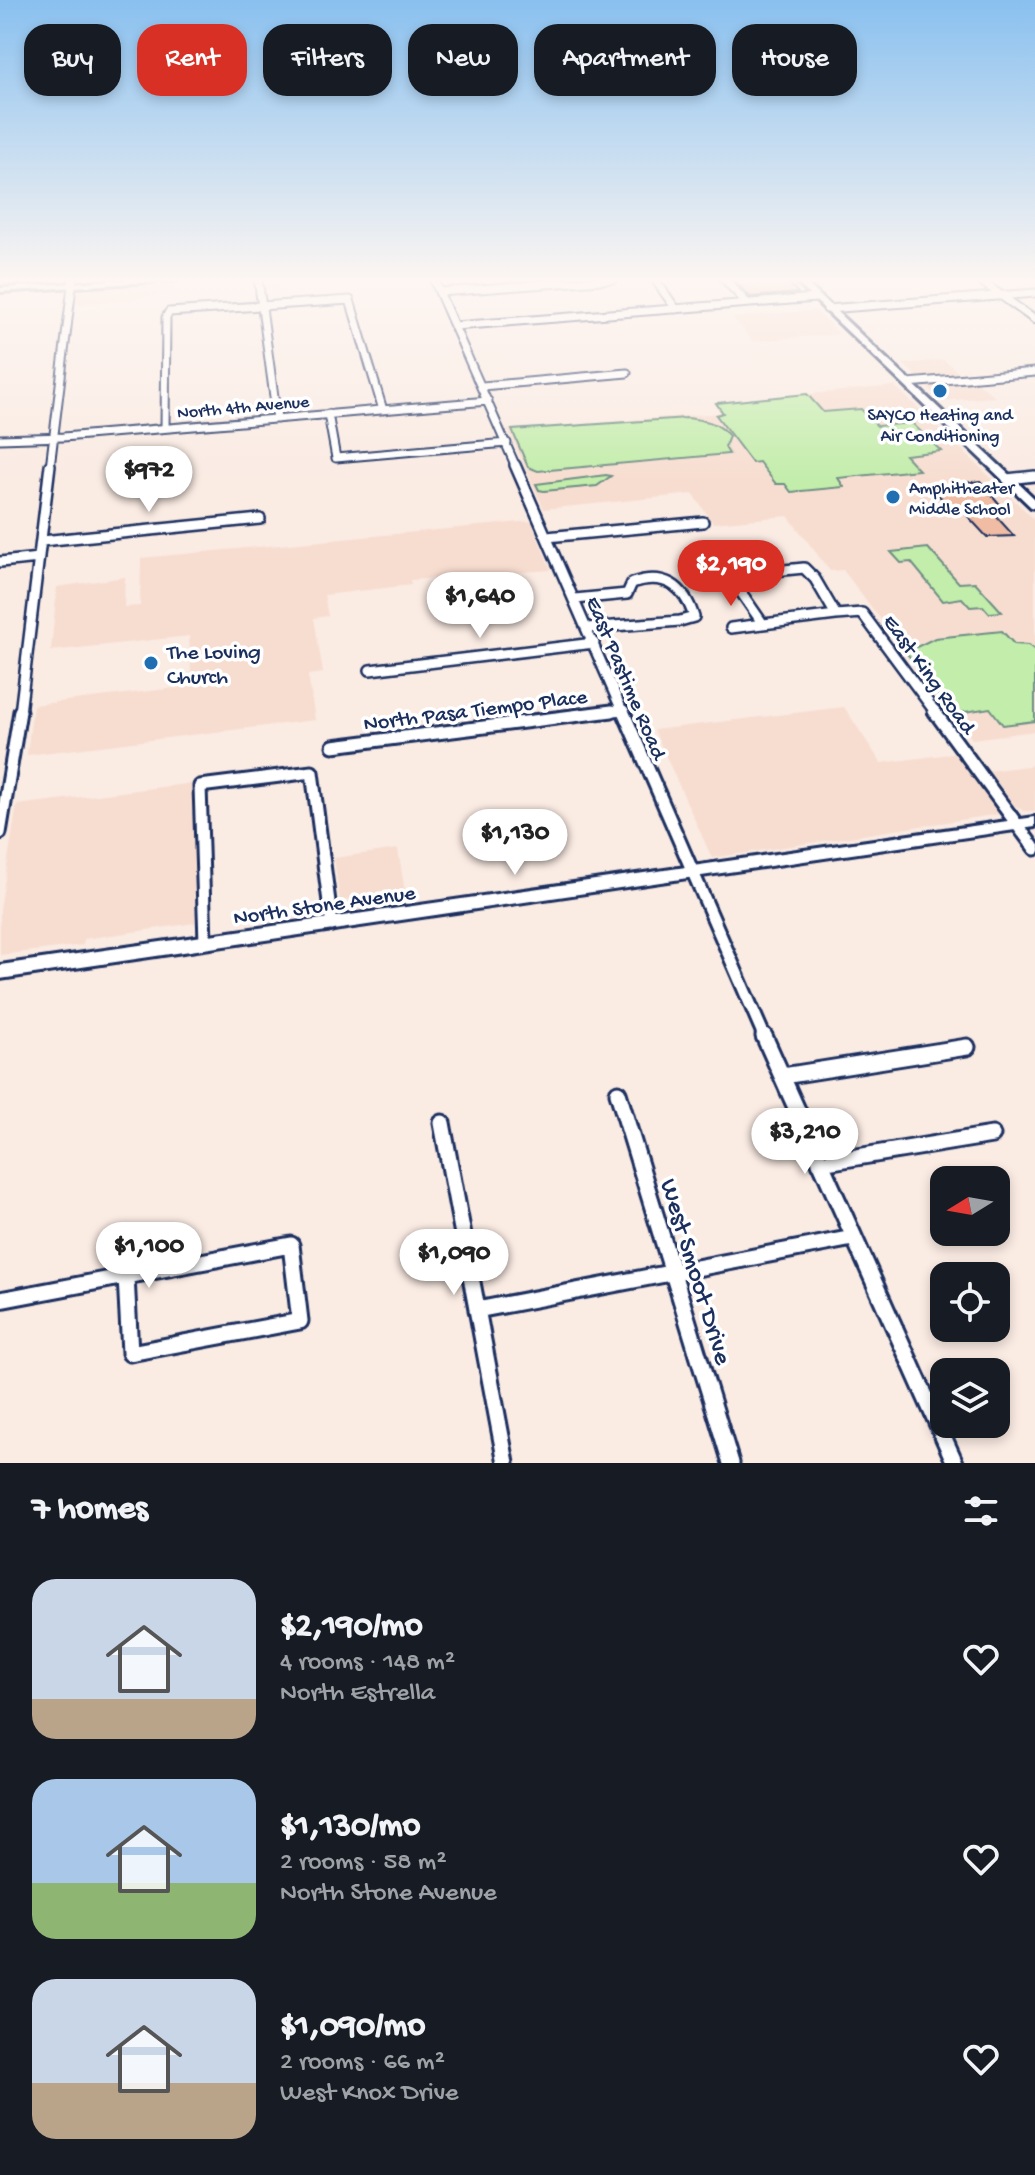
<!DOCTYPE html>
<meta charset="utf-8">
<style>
:root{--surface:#171b24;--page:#20242c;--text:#f1f3f6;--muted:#9ea1a6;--accent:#d93025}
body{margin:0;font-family:"Gochi Hand",sans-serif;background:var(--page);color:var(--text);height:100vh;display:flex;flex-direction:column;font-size:30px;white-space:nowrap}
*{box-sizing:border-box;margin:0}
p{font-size:26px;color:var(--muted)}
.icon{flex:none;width:44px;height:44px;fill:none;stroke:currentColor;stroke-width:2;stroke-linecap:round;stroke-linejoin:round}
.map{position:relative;height:1463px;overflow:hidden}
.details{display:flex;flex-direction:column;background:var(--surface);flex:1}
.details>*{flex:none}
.guide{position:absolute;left:24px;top:24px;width:988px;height:72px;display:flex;gap:16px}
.needle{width:52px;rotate:259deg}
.controls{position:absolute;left:930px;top:1166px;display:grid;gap:16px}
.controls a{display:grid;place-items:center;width:80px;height:80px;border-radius:16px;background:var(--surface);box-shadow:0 4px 12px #0003;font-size:40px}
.price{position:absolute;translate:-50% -68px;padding:0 18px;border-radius:28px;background:#fff;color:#222;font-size:26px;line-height:52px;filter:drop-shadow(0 2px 4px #0008)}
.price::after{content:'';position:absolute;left:50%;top:48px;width:24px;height:18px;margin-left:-12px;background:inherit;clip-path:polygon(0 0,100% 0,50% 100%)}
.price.on{background:var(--accent);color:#fff}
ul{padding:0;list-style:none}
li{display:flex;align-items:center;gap:24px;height:200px;padding:0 32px}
li span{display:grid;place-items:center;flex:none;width:224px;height:160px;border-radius:24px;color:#555}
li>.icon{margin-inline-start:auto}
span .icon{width:96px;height:96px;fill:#fffc;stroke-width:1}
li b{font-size:34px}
h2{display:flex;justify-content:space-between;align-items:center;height:96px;padding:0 32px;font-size:34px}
.pill{padding:0 28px;border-radius:24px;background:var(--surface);box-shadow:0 4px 12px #0003;font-size:28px;line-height:72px}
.pill.on{background:var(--accent);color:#fff}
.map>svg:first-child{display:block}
.built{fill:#f7ddd0}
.green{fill:#c2edaa;stroke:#6e8e84;stroke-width:2}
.building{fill:#f0bca3;stroke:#1b2f5e;stroke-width:2}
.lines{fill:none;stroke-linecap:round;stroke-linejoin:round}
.minor-far3-casing{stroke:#1b2f5e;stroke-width:11}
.minor-far2-casing{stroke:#1b2f5e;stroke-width:14}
.minor-far1-casing{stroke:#1b2f5e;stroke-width:17}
.minor-casing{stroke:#1b2f5e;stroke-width:21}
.major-casing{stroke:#1b2f5e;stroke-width:6}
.minor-far3{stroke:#fff;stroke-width:7}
.minor-far2{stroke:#fff;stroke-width:9}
.minor-far1{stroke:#fff;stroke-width:11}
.minor{stroke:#fff;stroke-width:15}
.major{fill:#fff;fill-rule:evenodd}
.poi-dot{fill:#1f6fb2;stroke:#fff;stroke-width:3}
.labels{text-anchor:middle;stroke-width:7;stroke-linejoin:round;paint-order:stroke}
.far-street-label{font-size:18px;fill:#1b2f5e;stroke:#fff}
.far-poi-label{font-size:18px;fill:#1b2f5e;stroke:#fff}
.poi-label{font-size:22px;fill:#1b2f5e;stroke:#fff;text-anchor:start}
.street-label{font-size:22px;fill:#1b2f5e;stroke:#fff}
.near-street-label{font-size:26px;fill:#1b2f5e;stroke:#fff}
</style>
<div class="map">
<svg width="1035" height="1463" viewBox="0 0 1035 1463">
<rect width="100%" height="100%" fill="#faebe3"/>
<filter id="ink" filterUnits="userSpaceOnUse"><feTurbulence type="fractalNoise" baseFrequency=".0125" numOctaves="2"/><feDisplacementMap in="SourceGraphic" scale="16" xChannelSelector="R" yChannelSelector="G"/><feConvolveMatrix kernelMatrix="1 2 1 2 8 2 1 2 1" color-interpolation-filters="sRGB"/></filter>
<g filter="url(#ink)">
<path class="built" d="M 261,278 L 428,278 L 429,280 L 390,283 L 380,280 L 262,289 Z
M 175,282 L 175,294 L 74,305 L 77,289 Z
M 815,310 L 839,334 L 753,341 L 733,318 Z
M 944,360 L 963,376 L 921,380 L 903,364 Z
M 975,380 L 995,397 L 941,401 L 924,384 Z
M 895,386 L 1035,520 L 1035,731 L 972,739 L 843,570 L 830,571 L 788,516 L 713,523 L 693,494 L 544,509 L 508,430 L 720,413 L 715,403 Z
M 531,521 L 551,570 L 410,580 L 411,585 L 324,595 L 328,616 L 314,618 L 323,673 L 308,675 L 315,720 L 27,755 L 33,705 L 192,686 L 189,636 L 51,651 L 57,587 L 125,577 L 124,607 L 140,606 L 141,558 Z
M 844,707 L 881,763 L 958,753 L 999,814 L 712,858 L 654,730 Z
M 1035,765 L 1035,811 L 1024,811 L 1014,805 L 989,771 Z
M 194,783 L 195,923 L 84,939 L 83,945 L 0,955 L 0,909 L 17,805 Z
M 398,849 L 405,892 L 340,901 L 334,858 Z"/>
<path class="green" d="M 807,394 L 823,412 L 861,409 L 877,426 L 912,423 L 941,451 L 905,455 L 919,470 L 838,478 L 844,487 L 791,492 L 785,484 L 776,484 L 759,462 L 752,463 L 716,415 L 723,413 L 716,403 Z
M 687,418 C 703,420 719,422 729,436 L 725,447 L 729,454 L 538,471 L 528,467 L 512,430 Z
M 606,475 L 611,476 L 597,486 L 544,491 L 539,490 L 536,484 Z
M 928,548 L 959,583 L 975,582 L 1002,612 L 989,613 L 983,606 L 970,607 L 962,598 L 943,601 L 911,562 L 901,563 L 891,552 Z
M 1002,631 L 1014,644 L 1028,645 L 1035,650 L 1035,721 L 1003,725 L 990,708 L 952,714 L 906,652 L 935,638 Z"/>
<path class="building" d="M 732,278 L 785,278 L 798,293 L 750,297 Z
M 980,481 L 1003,508 L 994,509 L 999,515 L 995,515 L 1014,536 L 987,537 L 964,512 L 957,512 L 929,487 Z"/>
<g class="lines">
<g class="minor-far3-casing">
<path id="minor-far3" d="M 258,278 L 277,419
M 433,278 L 516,467
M 723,278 L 747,303
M 977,278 L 1035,320
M 656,281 L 676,309
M 439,292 L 614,279
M 827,309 L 1035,293
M 169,312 L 350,300 L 383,410
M 454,326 L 816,298
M 908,383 L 1035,372
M 482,386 L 627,373
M 328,414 L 336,458 L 507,443
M 165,428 L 166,317 L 169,312
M 0,439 L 63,437 L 488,401
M 50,467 L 73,278"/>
</g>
<g class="minor-far2-casing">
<path id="minor-far2" d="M 515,465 L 623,713
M 1007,479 L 1035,476
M 547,537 L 703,522
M 42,541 L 260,519
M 0,562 L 39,558
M 575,599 L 627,594 L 632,583 C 664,572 684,585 694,617 L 680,621 L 587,628
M 763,624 L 736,585 L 734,575 L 804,568 L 815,579 L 836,615 L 862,613 L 936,713
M 731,628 L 836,615
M 370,670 L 594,643
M 20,713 L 50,465
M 596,713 L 623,710"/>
</g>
<g class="minor-far1-casing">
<path id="minor-far1" d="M 623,711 L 765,1038
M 934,711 L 1035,849
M 333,746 L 612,711
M 0,833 L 20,711
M 205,942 L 200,786 L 312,772 L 332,925"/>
</g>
<g class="minor-casing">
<path id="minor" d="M 764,1036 L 955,1463
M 783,1076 L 967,1047
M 618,1093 L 731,1463
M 442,1123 L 506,1463
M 820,1163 L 992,1135
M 291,1245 L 300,1321 L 130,1353 L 126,1276 Z
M 0,1300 L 126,1276
M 477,1310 L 853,1238"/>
</g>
<g class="major-casing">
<path id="major" d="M 143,278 L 182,278 L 178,280 L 0,292 L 0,288 Z
M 792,278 L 801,278 L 1035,499 L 1035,508 L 1031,507 Z
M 1035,817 L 1035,827 L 0,979 L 0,965 Z"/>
</g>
<use href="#minor-far3" class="minor-far3"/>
<use href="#minor-far2" class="minor-far2"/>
<use href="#minor-far1" class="minor-far1"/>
<use href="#minor" class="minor"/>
<use href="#major" class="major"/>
</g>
</g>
<linearGradient id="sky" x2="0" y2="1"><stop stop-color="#89c0ef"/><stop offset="0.58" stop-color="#fdf6f2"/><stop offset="1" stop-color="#fdf6f2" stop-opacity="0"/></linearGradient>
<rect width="1035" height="483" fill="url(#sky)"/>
<g class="poi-dot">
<circle cx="940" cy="391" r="8"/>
<circle cx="893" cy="497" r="8"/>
<circle cx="151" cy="663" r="8"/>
</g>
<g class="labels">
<g class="far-street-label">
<text transform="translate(243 406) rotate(-5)" y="6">North 4th Avenue</text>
</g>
<g class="far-poi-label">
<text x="940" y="420">SAYCO Heating and<tspan x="940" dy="21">Air Conditioning</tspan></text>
<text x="909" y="493" text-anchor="start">Amphitheater<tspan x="909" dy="21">Middle School</tspan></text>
</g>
<g class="poi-label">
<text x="167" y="658">The Loving<tspan x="167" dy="25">Church</tspan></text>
</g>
<g class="street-label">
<text transform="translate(931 673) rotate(54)" y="8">East King Road</text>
<text transform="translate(628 677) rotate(67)" y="8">East Pastime Road</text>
<text transform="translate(475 708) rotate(-7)" y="8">North Pasa Tiempo Place</text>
<text transform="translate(324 903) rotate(-8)" y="8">North Stone Avenue</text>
</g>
<g class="near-street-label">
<text transform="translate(698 1271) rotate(73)" y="9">West Smoot Drive</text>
</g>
</g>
</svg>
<div class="controls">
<a><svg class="needle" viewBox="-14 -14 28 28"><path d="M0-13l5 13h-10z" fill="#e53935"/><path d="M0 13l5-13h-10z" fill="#9ea1a6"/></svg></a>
<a><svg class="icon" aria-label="locate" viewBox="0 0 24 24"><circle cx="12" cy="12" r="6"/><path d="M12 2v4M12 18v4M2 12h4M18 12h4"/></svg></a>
<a><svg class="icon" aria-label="layers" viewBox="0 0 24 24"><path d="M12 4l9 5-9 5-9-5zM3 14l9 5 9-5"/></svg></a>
</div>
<b class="price" style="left:149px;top:514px">$972</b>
<b class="price on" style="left:731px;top:608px">$2,190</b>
<b class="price" style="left:480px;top:640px">$1,640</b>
<b class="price" style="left:515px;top:877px">$1,130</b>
<b class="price" style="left:805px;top:1176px">$3,210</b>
<b class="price" style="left:149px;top:1290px">$1,100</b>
<b class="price" style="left:454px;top:1297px">$1,090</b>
<div class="guide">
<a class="pill">Buy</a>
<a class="pill on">Rent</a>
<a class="pill">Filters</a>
<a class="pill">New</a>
<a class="pill">Apartment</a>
<a class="pill">House</a>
</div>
</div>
<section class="details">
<h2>7 homes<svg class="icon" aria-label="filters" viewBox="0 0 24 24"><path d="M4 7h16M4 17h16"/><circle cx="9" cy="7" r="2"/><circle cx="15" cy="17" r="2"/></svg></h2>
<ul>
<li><span style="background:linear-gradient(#c9d6e8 75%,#b9a48a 0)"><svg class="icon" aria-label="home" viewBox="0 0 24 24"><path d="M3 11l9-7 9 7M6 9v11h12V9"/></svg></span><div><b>$2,190/mo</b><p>4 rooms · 148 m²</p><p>North Estrella</p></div><svg class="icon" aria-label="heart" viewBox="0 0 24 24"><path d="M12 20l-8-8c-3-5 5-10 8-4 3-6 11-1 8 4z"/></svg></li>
<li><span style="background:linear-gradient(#a9c7e8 65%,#8fb573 0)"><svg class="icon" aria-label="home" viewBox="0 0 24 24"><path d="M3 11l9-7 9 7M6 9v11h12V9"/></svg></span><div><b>$1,130/mo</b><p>2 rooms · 58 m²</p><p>North Stone Avenue</p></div><svg class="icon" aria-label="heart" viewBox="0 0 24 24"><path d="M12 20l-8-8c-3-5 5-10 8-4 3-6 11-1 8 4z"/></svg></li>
<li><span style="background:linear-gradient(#c9d6e8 65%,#b9a48a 0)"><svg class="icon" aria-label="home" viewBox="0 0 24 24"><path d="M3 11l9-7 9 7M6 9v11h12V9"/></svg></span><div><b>$1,090/mo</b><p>2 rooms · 66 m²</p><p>West Knox Drive</p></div><svg class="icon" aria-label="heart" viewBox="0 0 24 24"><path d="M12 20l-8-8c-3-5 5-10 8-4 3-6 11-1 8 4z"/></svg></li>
</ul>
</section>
